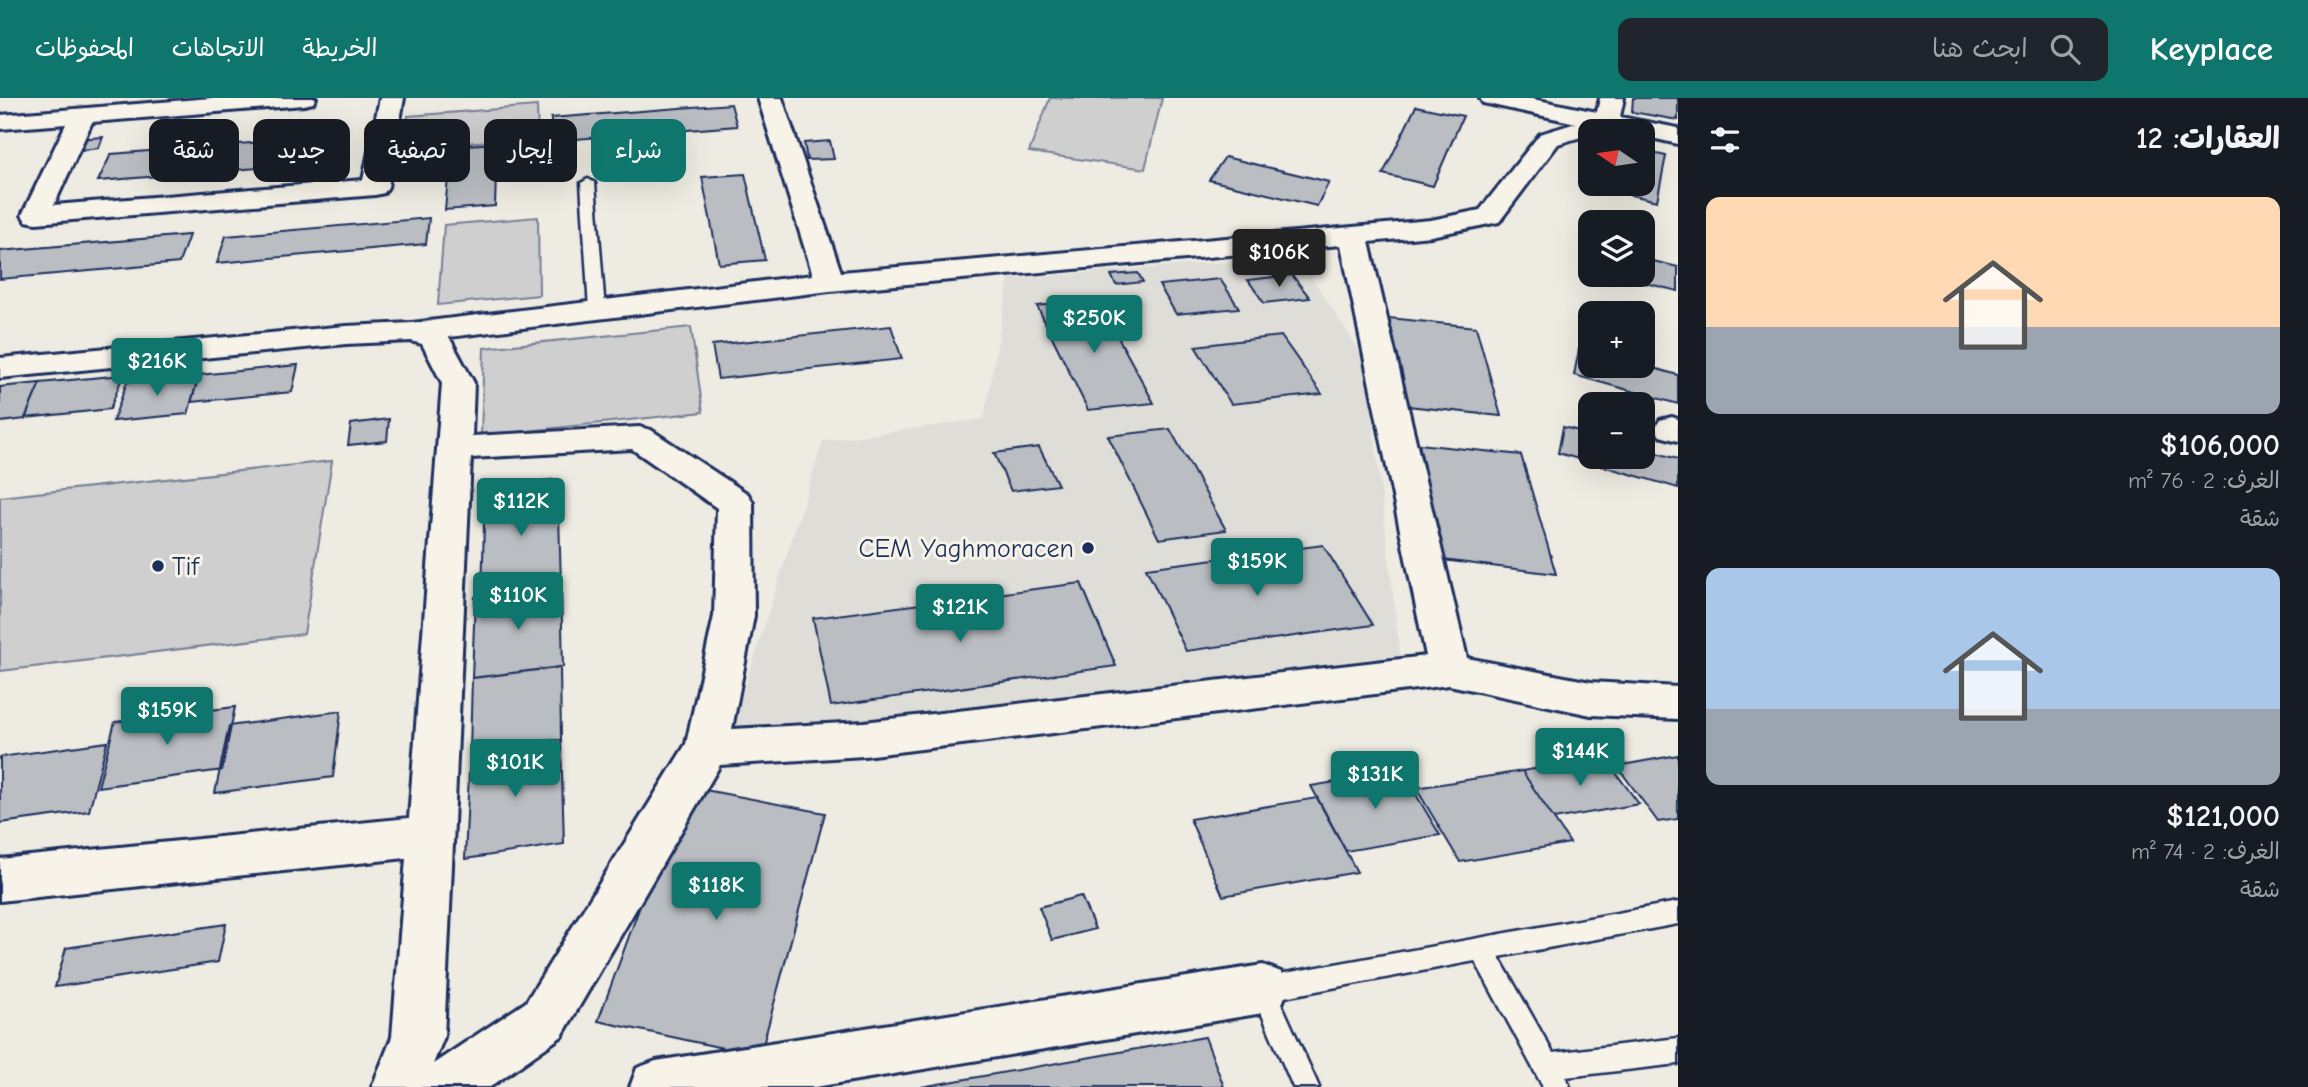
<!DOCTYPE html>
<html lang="ar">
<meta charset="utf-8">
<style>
:root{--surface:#171b24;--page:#20242c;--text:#f1f3f6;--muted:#9ea1a6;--accent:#0f766e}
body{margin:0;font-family:"Comic Neue","Playpen Sans Arabic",sans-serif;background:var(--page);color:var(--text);direction:rtl;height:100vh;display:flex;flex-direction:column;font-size:26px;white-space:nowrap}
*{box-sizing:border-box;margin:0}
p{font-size:23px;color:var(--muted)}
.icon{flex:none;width:38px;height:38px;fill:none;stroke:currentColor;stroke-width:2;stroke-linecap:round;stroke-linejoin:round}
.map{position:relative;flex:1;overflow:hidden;direction:ltr}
.drawer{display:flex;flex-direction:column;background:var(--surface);width:630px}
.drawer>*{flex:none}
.guide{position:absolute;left:21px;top:21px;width:665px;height:63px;direction:rtl;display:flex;gap:14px}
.needle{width:46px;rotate:283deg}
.tools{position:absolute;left:1578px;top:21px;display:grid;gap:14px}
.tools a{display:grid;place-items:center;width:77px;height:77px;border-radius:14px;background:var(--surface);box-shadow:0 7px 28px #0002;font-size:35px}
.price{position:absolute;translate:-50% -60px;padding:0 16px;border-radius:7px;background:var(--accent);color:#fff;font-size:23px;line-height:46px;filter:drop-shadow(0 2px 4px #0008)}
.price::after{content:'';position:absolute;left:50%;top:42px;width:21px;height:16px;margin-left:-10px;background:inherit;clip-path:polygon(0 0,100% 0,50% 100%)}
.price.on{background:#222;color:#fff}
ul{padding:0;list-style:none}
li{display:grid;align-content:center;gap:14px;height:371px;padding:0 28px}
li span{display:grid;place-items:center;height:217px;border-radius:14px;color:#555}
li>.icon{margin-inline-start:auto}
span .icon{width:126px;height:126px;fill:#fffc;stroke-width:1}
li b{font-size:30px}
h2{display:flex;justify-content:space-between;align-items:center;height:84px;padding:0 28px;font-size:30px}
.chip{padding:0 24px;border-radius:14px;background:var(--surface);box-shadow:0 7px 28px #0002;font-size:24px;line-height:63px}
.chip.on{background:var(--accent);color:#fff}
header{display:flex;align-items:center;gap:42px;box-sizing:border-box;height:98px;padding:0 35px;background:var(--accent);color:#fff}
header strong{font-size:33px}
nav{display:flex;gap:38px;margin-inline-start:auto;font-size:24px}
.search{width:490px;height:63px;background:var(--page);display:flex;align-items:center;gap:18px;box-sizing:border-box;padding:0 24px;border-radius:14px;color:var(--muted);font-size:26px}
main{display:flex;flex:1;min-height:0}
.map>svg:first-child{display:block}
.built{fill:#deddd8}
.green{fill:#cfcfcf;stroke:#757f96;stroke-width:2}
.building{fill:#babdc2;stroke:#1b2f5e;stroke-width:2}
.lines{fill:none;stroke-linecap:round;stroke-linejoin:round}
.lane-casing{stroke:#1b2f5e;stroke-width:5}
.street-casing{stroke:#1b2f5e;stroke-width:6}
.lane{fill:#f7f3e8;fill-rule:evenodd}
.street{fill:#f7f3e8;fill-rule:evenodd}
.poi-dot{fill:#1b2f5e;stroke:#f7f3e8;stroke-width:2.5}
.labels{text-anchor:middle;stroke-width:6;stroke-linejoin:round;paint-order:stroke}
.poi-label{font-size:26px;fill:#1b2f5e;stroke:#f7f3e8;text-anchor:end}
</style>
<header>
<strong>Keyplace</strong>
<div class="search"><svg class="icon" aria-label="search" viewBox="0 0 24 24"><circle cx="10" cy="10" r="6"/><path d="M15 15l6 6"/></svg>ابحث هنا</div>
<nav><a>الخريطة</a><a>الاتجاهات</a><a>المحفوظات</a></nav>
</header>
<main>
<section class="drawer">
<h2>العقارات: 12<svg class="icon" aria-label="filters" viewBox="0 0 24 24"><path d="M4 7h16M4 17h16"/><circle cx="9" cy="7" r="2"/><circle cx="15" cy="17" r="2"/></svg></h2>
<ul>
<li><span style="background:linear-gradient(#ffd9b3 60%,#9aa5b1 0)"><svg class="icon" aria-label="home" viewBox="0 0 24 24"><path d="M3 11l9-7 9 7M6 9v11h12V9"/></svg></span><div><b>$106,000</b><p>الغرف: 2 · 76 m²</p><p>شقة</p></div></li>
<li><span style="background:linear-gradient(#a9c7e8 65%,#9aa5b1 0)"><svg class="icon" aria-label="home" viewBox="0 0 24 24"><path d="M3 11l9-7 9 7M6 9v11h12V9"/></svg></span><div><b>$121,000</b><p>الغرف: 2 · 74 m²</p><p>شقة</p></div></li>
</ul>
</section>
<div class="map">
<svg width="1678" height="989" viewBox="0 0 1678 989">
<rect width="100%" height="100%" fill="#eeebe2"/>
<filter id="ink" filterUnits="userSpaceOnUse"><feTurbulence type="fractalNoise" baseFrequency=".0143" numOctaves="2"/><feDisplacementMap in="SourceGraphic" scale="14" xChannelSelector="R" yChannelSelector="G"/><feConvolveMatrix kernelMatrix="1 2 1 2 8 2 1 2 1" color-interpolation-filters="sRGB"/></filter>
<g filter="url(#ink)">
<path class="built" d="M 1298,158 L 1366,263 L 1400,557 L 729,639 L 823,343 L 984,321 L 1009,181 Z"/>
<path class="green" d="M 1050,0 L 1162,0 L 1145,71 L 1029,54 Z
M 537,8 L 538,39 L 404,50 L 408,18 Z
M 538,119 L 539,197 L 438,207 L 444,127 Z
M 691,229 L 703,314 L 481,338 L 484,250 Z
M 332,363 L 304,536 L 0,573 L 0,399 Z"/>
<path class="building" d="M 1633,0 L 1678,0 L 1678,22 L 1632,14 Z
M 731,6 L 737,28 L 551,43 L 551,20 Z
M 1416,8 L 1463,18 L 1433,88 L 1383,76 Z
M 103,39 L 99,50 L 73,53 L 77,41 Z
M 313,40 L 307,66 L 98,83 L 111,56 Z
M 830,43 L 834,61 L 807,62 L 804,45 Z
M 497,45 L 495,108 L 445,112 L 451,48 Z
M 1643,53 L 1666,58 L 1657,103 L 1609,92 L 1611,86 L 1643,86 Z
M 1225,59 L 1329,84 L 1317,108 L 1209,82 Z
M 745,76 L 765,162 L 719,166 L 702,79 Z
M 429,120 L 426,146 L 217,165 L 226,138 Z
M 189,137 L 179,165 L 0,181 L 0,153 Z
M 1649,162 L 1678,169 L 1678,193 L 1645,185 Z
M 1138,175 L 1143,184 L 1116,187 L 1111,177 Z
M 1292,177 L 1310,200 L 1264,205 L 1248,182 Z
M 1220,181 L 1239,210 L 1176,216 L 1159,187 Z
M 1097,201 L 1154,305 L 1088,312 L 1037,208 Z
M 1389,220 L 1476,229 L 1501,318 L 1408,308 Z
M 891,228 L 902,261 L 718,281 L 712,247 Z
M 1281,238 L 1322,296 L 1231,306 L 1195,248 Z
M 1579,251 L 1591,254 L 1591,268 L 1643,267 L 1678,277 L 1678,306 L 1574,277 Z
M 298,267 L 292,294 L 191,304 L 199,277 Z
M 123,277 L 110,311 L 25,320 L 40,285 Z
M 199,277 L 188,316 L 113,323 L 127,284 Z
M 40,285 L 25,321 L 0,324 L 0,289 Z
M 389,321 L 387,343 L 348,347 L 351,326 Z
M 1563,329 L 1591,336 L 1591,359 L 1643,359 L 1643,351 L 1678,361 L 1678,390 L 1558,355 Z
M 1170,331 L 1226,432 L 1159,441 L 1108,338 Z
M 1419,346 L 1521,357 L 1556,476 L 1443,462 Z
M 1039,349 L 1058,387 L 1011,393 L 994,355 Z
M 558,381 L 561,488 L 482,498 L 485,389 Z
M 1323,447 L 1373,527 L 1186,553 L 1146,470 Z
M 1081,485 L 1116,568 L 831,608 L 813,520 Z
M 561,488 L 563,569 L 472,580 L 475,499 Z
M 560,569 L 561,641 L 470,653 L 472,580 Z
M 235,609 L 222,672 L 98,689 L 115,624 Z
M 341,613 L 333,679 L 215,695 L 229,628 Z
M 561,641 L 564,746 L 465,761 L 470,653 Z
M 107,644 L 89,713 L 0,725 L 0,659 Z
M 1678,657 L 1678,721 L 1658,724 L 1617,668 Z
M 1604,659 L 1639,706 L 1554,721 L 1522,673 Z
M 1402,673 L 1440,737 L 1346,753 L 1311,688 Z
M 1522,673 L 1570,745 L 1460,764 L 1416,690 Z
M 684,688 L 825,715 L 760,958 L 598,923 Z
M 1317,700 L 1357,774 L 1223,798 L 1190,721 Z
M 1081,798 L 1095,831 L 1052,842 L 1039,809 Z
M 226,826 L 218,864 L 55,889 L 66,850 Z
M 1205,939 L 1224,989 L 921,989 Z"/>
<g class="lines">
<g class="lane-casing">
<path id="lane" d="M 588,81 L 595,85 L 605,212 L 597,217 L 589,212 L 581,85 Z
M 1678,804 L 1678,826 L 1499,859 L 1553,955 L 1678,940 L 1678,966 L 1566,979 L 1570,989 L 1543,989 L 1475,863 L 1279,900 L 1319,989 L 1293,989 L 1251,891 L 1254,883 L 1263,879 Z"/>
</g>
<g class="street-casing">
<path id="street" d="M 211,0 L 316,0 L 313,5 L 304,7 L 92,24 L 54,107 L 363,82 L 380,0 L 404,0 L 388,89 L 384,95 L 375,97 L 36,125 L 26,123 L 22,117 L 66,26 L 0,31 L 0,17 Z
M 758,0 L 782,0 L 841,174 L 1431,122 L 1480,112 L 1540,36 L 1576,25 L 1483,5 L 1480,0 L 1528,0 L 1597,14 L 1600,0 L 1624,0 L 1620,19 L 1678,30 L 1678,46 L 1643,38 L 1643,33 L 1591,33 L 1591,36 L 1558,46 L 1499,124 L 1431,138 L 1369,144 L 1467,560 L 1591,584 L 1678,589 L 1678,621 L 1591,617 L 1449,587 L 864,658 L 720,667 L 562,938 L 490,989 L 372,989 L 392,939 L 406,760 L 0,803 L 0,761 L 409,720 L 442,285 L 422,246 L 411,243 L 346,246 L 0,280 L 0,260 L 346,228 L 412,225 L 813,177 ZM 1341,147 L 1426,558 L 864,624 L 732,631 L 754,518 L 753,405 L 748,396 L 651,332 L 639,329 L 472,338 L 474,285 L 449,239 L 830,193 ZM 632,351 L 717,410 L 714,518 L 686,646 L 526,904 L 433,966 L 444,939 L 471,360 Z
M 1672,319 L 1678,321 L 1678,343 L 1660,338 L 1655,330 L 1660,322 Z
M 1263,867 L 1281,874 L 1288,891 L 1281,908 L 1263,915 L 815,989 L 630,989 L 637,970 L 656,963 Z"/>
</g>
<use href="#lane" class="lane"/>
<use href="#street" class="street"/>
</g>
</g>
<g class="poi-dot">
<circle cx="1088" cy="450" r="7"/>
<circle cx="158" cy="468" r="7"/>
</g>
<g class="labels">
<g class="poi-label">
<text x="1074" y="459">CEM Yaghmoracen</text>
<text x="172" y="477" text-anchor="start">Tif</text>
</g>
</g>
</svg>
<div class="tools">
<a><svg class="needle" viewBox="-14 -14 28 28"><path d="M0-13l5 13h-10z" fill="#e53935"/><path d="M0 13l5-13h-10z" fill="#9ea1a6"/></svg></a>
<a><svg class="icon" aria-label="layers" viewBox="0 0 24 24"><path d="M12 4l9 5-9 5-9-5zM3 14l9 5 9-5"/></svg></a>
<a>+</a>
<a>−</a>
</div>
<b class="price on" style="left:1279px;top:191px">$106K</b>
<b class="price" style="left:1094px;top:257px">$250K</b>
<b class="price" style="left:157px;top:300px">$216K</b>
<b class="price" style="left:521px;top:440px">$112K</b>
<b class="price" style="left:1257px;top:500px">$159K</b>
<b class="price" style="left:518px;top:534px">$110K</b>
<b class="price" style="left:960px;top:546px">$121K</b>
<b class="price" style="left:167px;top:649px">$159K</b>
<b class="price" style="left:1580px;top:690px">$144K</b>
<b class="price" style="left:515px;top:701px">$101K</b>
<b class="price" style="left:1375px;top:713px">$131K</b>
<b class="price" style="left:716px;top:824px">$118K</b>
<div class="guide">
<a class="chip on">شراء</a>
<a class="chip">إيجار</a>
<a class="chip">تصفية</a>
<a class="chip">جديد</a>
<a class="chip">شقة</a>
</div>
</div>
</main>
